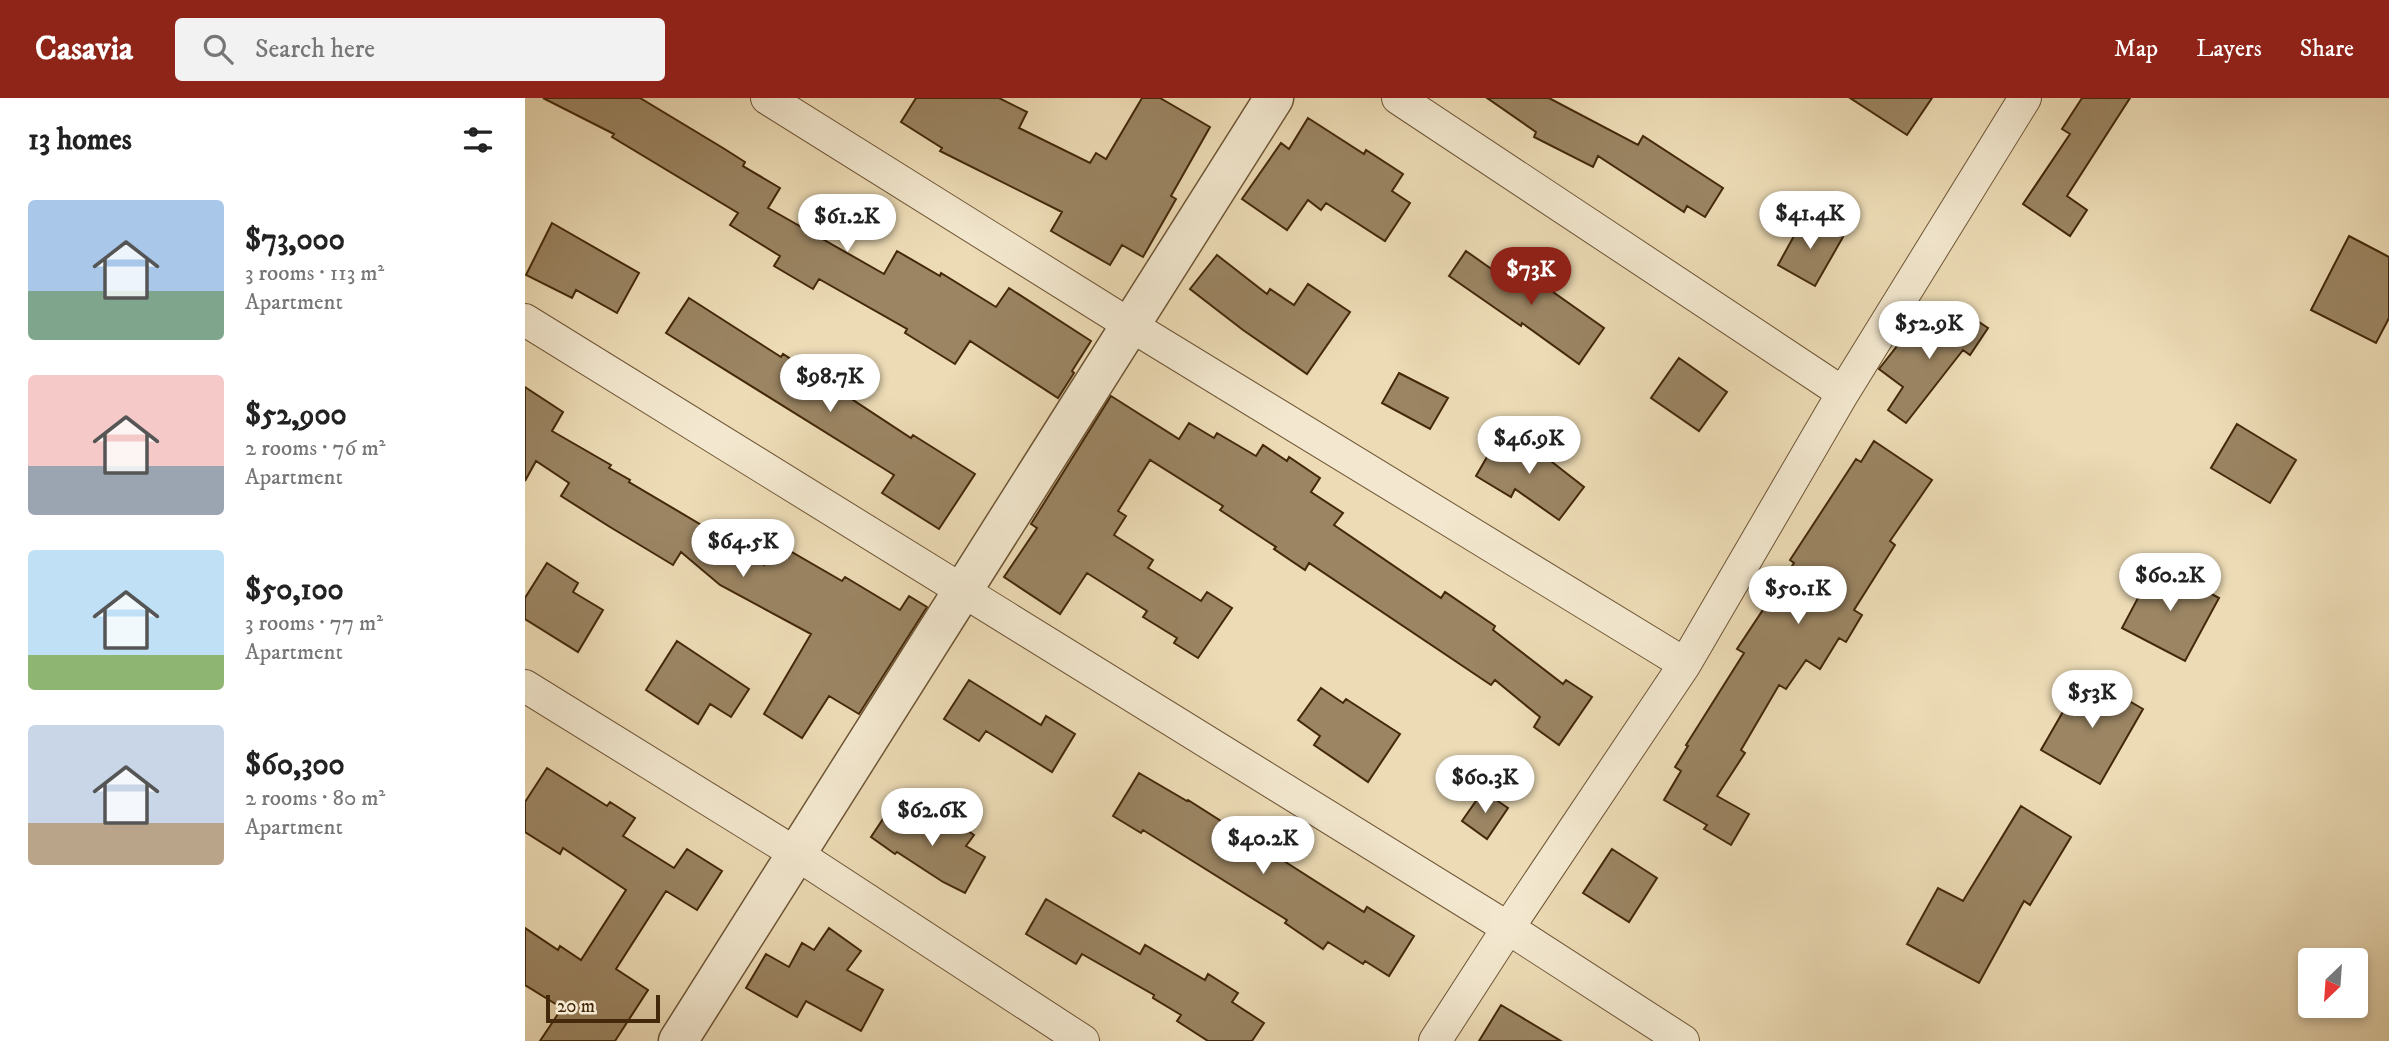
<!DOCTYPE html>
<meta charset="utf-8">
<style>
:root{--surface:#fff;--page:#f2f2f2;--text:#222;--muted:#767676;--accent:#8f2418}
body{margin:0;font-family:"IM FELL DW Pica",serif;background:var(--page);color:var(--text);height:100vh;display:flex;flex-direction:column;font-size:26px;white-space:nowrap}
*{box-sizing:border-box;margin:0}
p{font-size:23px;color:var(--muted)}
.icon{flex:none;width:38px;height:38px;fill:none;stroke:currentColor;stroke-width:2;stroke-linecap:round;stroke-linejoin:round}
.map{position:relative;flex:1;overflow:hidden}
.sheet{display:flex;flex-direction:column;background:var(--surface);width:525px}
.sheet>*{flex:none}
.needle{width:46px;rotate:205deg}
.tools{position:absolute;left:1773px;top:850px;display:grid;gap:14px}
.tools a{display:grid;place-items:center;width:70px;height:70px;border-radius:7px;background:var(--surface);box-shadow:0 4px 10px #0003;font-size:35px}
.scale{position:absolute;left:21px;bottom:18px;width:114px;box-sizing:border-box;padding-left:7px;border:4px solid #44280a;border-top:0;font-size:19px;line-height:24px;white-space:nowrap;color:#44280a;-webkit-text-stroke:5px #f3e8cf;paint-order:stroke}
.price{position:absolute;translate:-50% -60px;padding:0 16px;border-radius:24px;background:#fff;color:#222;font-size:23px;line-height:46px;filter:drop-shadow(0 2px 4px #0008)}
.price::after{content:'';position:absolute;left:50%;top:42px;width:21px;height:16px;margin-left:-10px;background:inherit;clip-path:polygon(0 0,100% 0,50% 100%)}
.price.current{background:var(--accent);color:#fff}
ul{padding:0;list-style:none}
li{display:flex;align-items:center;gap:21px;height:175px;padding:0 28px}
li span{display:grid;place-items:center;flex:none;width:196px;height:140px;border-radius:7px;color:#555}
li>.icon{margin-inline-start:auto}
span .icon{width:84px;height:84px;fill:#fffc;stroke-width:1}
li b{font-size:30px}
h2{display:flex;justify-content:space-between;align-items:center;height:84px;padding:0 28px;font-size:30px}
header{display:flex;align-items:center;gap:42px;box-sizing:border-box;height:98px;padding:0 35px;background:var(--accent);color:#fff}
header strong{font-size:33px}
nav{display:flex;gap:38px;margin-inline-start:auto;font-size:24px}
.search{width:490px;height:63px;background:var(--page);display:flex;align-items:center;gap:18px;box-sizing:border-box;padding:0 24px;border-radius:7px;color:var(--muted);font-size:26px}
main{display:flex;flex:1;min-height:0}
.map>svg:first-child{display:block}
.building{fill:#9b8563;stroke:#44280a;stroke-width:2}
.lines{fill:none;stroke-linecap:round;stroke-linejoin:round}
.minor-casing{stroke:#6e5535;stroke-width:34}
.tertiary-casing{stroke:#6e5535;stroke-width:41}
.minor{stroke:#f3e8cf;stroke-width:32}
.tertiary{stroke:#f3e8cf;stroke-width:38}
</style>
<header>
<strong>Casavia</strong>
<div class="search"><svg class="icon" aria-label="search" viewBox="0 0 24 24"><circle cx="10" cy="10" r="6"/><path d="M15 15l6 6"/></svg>Search here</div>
<nav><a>Map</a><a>Layers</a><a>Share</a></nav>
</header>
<main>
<section class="sheet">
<h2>13 homes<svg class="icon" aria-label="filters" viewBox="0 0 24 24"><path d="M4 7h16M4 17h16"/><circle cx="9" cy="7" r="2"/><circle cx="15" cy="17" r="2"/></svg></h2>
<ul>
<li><span style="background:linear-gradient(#a9c7e8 65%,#7fa58c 0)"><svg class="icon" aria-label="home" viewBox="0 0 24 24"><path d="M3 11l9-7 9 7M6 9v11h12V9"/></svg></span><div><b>$73,000</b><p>3 rooms · 113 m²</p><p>Apartment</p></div></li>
<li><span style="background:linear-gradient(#f6c9c9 65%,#9aa5b1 0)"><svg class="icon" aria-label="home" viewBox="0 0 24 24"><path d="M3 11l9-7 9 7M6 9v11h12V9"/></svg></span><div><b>$52,900</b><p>2 rooms · 76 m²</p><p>Apartment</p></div></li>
<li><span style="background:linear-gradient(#bfe0f5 75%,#8fb573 0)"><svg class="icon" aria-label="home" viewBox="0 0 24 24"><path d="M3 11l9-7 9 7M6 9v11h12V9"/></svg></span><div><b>$50,100</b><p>3 rooms · 77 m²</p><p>Apartment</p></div></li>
<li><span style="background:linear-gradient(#c9d6e8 70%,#b9a48a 0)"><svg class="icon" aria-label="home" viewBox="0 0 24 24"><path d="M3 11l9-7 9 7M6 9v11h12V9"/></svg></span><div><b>$60,300</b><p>2 rooms · 80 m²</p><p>Apartment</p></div></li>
</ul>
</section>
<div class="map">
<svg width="1864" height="943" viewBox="0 0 1864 943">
<rect width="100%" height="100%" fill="#ecdbb5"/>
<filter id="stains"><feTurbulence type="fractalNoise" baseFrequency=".00286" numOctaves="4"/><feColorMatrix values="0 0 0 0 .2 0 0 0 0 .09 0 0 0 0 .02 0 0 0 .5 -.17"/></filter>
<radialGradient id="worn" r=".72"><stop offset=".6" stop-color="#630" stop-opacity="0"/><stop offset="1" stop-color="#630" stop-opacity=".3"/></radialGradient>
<path class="building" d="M 18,0 L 115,0 L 198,50 L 220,64 L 218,68 L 255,90 L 243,110 L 359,176 L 372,153 L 415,178 L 416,175 L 471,209 L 484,190 L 566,243 L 547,273 L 549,275 L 533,300 L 445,243 L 430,266 L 380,235 L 382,231 L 294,181 L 288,191 L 249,168 L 255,158 L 205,127 L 213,115 L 87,39 L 89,36 Z
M 391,0 L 474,0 L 502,14 L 494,30 L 565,65 L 571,55 L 581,61 L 617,0 L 635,0 L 685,29 L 646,98 L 651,101 L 618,159 L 597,147 L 585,167 L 526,133 L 537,114 L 415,53 L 417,50 L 376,24 Z
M 962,0 L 1024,0 L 1113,47 L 1118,38 L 1198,90 L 1180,119 L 1162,108 L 1159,114 L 1073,58 L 1068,69 L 1009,39 L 1011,34 Z
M 1325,0 L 1407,0 L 1382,37 Z
M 1557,0 L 1605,0 L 1542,98 L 1562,112 L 1545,138 L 1498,106 L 1545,36 L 1537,31 Z
M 783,20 L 839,56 L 841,52 L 878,76 L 867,93 L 885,105 L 860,143 L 801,105 L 796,112 L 783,102 L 762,132 L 717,101 L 756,45 L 764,51 Z
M 1280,118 L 1318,139 L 1290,188 L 1253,167 Z
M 27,125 L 114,175 L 92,215 L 51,192 L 47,200 L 1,177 Z
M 1824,138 L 1864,159 L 1864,220 L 1851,245 L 1786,212 Z
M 941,153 L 992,189 L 1001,175 L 1079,230 L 1054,266 L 997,225 L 996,228 L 924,178 Z
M 692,157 L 742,196 L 745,191 L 769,207 L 783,186 L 825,214 L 782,276 L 718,232 L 665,191 Z
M 164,200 L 256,259 L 258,256 L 386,340 L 388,337 L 450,376 L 414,431 L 357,395 L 369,377 L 141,235 Z
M 1430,208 L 1463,230 L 1445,257 L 1438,252 L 1381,325 L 1363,312 L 1378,289 L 1354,271 L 1384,233 L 1404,249 Z
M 1154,260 L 1202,294 L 1174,333 L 1126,300 Z
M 874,275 L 923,300 L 905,331 L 857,305 Z
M 0,289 L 38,314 L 27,333 L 86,367 L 84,370 L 105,382 L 104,384 L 195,438 L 199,434 L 239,467 L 251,445 L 317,483 L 320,479 L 375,512 L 384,498 L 402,509 L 334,616 L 304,598 L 277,640 L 239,616 L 286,536 L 195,487 L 156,454 L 148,467 L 85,429 L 36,398 L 44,385 L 11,363 L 0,383 Z
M 586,298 L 654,341 L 664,325 L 689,340 L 692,335 L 731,358 L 738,347 L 762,363 L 764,359 L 795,380 L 786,394 L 818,415 L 809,427 L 916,500 L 920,494 L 970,528 L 968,532 L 1038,586 L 1041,582 L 1067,599 L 1034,647 L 1009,629 L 1015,619 L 970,582 L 966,587 L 784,465 L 780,472 L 749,451 L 751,449 L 695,412 L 698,408 L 625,362 L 593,413 L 601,418 L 589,437 L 628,462 L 623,470 L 676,503 L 682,494 L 707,510 L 673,560 L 649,545 L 652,540 L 618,519 L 622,513 L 562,475 L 535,516 L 479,479 L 512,430 L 506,426 Z
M 1712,326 L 1771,362 L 1745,405 L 1686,370 Z
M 977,333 L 1013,353 L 1059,389 L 1034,422 L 990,391 L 986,399 L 951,378 Z
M 1349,343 L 1407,382 L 1365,443 L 1370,447 L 1329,512 L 1337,517 L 1321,544 L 1314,540 L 1295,571 L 1281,562 L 1261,591 L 1254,587 L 1216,652 L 1220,655 L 1192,698 L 1224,716 L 1206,747 L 1179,731 L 1182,727 L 1139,702 L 1156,673 L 1150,669 L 1163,648 L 1161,647 L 1219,555 L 1212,551 L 1269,465 L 1265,462 L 1331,361 L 1336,364 Z
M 22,465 L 53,485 L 48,494 L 78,512 L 53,554 L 0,521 L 0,500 Z
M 1631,466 L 1694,500 L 1660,563 L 1597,530 Z
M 152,543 L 224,591 L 206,619 L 185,606 L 173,626 L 121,592 Z
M 1559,577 L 1618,611 L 1575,686 L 1516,652 Z
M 444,582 L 516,627 L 521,618 L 550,636 L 527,674 L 461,633 L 454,643 L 419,621 Z
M 796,590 L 818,605 L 821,601 L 875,636 L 843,684 L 789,647 L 795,638 L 773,622 Z
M 22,670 L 82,708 L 85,704 L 110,720 L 98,738 L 149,770 L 162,751 L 197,773 L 172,812 L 141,793 L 91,871 L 123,892 L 90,943 L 15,943 L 37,910 L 0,887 L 0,830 L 33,852 L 35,848 L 56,862 L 101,792 L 38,750 L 35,756 L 0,734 L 0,704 Z
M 614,675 L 662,703 L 663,702 L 839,814 L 842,809 L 889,838 L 864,878 L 840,863 L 838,866 L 803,844 L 798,851 L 760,825 L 762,822 L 618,732 L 616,735 L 588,718 Z
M 958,693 L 983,710 L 962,741 L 937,723 Z
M 1496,708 L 1546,739 L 1505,807 L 1499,803 L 1454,885 L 1382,846 L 1413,790 L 1438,803 Z
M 366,709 L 407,736 L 419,717 L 449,737 L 441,748 L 460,759 L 440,795 L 418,784 L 372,754 L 370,756 L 346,739 Z
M 1087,751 L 1132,780 L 1104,824 L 1058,795 Z
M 521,801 L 615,856 L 620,847 L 680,882 L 683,876 L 713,895 L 707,904 L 739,925 L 727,943 L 683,943 L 652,923 L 656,917 L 628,900 L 629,897 L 557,856 L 551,866 L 501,836 Z
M 304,830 L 336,853 L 322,872 L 358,892 L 336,933 L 281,903 L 272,919 L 221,890 L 241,856 L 264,869 L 277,845 L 289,852 Z
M 976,907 L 1036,943 L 954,943 Z"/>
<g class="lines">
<g class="minor-casing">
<path id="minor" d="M 242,0 L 605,227 L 1160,566 L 983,830 L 1158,943
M 873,0 L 1318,295
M 0,222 L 983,830 L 910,943
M 1160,566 L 1318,295 L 1500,0
M 0,588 L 270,755 L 558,943"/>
</g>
<g class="tertiary-casing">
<path id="tertiary" d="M 153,943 L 749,0"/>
</g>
<use href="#minor" class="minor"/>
<use href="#tertiary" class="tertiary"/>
</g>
<rect width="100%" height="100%" filter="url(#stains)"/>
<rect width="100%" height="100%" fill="url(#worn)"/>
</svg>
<div class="tools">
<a><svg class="needle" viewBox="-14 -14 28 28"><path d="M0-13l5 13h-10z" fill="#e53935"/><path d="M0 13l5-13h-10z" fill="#767676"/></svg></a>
</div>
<div class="scale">20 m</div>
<b class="price" style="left:1285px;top:153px">$41.4K</b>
<b class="price" style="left:322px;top:156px">$61.2K</b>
<b class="price current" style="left:1006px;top:209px">$73K</b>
<b class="price" style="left:1404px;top:263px">$52.9K</b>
<b class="price" style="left:305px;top:316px">$98.7K</b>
<b class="price" style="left:1004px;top:378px">$46.9K</b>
<b class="price" style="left:218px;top:481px">$64.5K</b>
<b class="price" style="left:1645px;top:515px">$60.2K</b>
<b class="price" style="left:1273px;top:528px">$50.1K</b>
<b class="price" style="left:1567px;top:632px">$53K</b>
<b class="price" style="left:960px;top:717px">$60.3K</b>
<b class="price" style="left:407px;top:750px">$62.6K</b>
<b class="price" style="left:738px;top:778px">$40.2K</b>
</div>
</main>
